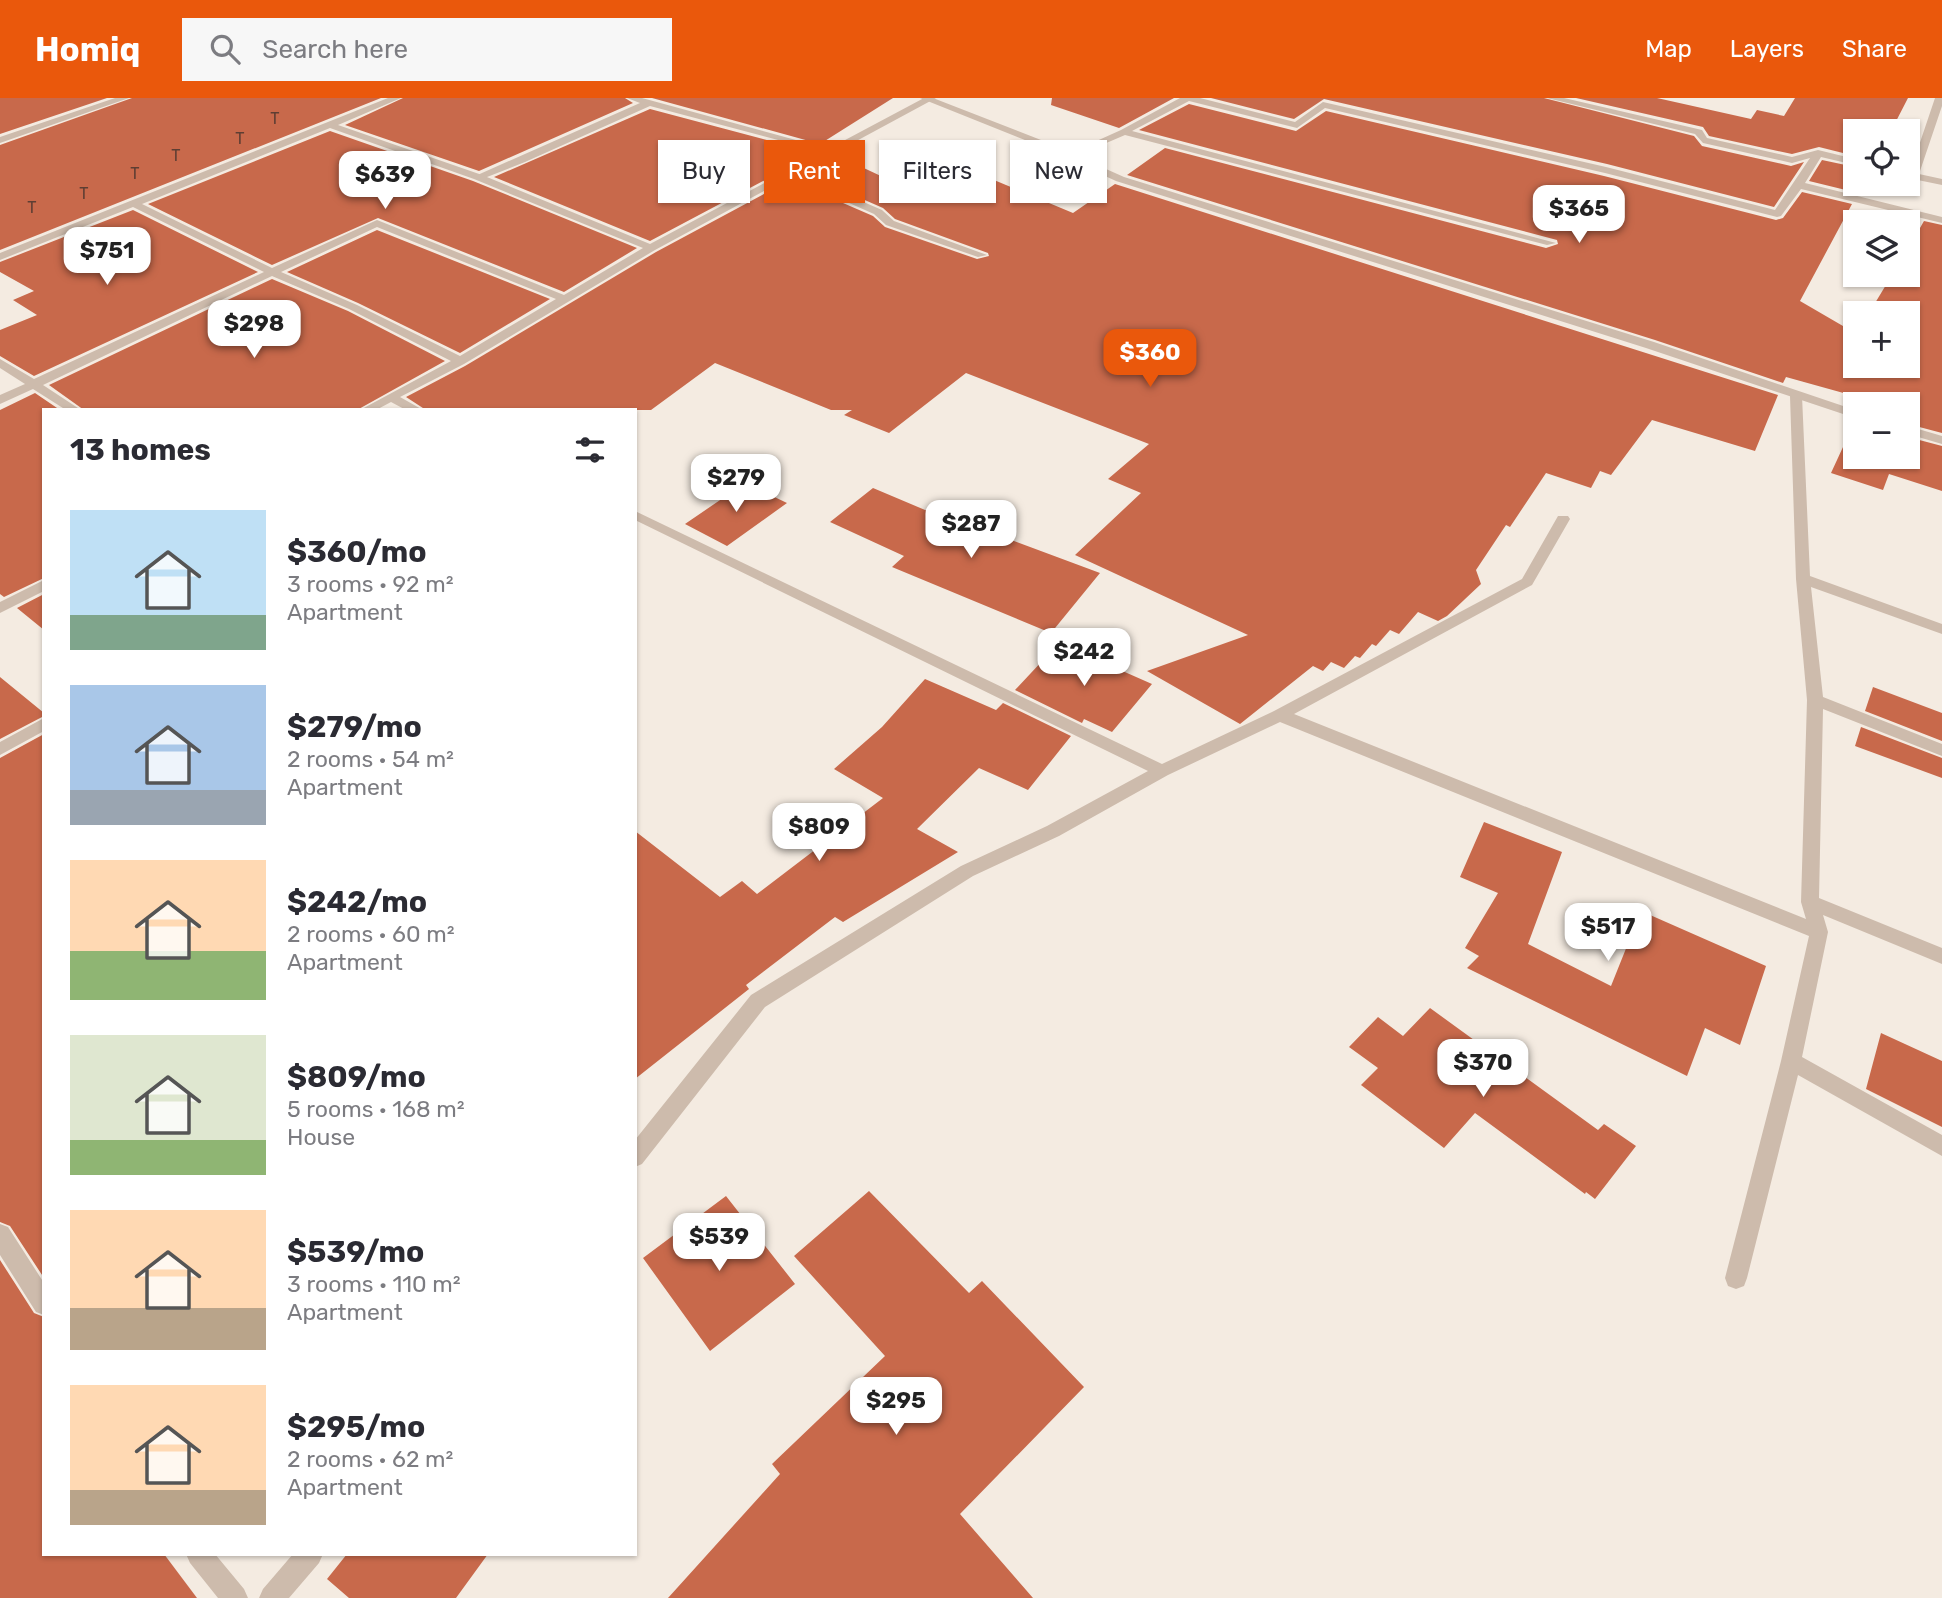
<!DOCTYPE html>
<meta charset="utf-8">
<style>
:root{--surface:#fff;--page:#f7f7f7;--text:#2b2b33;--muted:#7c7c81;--accent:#ea580c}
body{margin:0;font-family:Rubik,sans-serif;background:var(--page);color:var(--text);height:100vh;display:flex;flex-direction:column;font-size:26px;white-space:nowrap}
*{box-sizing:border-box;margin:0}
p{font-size:23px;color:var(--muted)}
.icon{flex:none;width:38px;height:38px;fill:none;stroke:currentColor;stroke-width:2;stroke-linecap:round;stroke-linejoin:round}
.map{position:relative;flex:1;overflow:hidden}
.drawer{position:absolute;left:42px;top:310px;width:595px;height:1148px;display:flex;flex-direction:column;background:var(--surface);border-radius:0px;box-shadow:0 2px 5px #0004}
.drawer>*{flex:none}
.top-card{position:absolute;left:658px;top:42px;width:665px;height:63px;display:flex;gap:14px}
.buttons{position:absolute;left:1843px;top:21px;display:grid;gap:14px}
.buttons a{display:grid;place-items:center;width:77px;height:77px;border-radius:0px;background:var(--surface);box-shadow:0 2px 5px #0004;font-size:35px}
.price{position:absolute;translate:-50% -60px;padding:0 16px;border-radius:14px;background:#fff;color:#222;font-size:23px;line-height:46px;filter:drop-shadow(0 2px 4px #0008)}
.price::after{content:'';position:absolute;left:50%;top:42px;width:21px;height:16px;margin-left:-10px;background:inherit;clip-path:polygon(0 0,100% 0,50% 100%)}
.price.on{background:var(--accent);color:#fff}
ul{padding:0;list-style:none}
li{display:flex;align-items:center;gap:21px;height:175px;padding:0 28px}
li span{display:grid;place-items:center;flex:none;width:196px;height:140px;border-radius:0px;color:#555}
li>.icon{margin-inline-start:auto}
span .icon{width:84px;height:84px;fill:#fffc;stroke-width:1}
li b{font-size:30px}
h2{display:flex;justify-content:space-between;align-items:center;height:84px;padding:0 28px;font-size:30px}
.tag{padding:0 24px;border-radius:0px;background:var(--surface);box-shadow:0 2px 5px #0004;font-size:24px;line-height:63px}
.tag.on{background:var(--accent);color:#fff}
header{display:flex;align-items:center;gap:42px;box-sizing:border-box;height:98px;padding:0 35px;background:var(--accent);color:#fff}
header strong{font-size:33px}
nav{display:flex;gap:38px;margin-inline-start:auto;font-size:24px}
.search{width:490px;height:63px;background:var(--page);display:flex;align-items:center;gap:18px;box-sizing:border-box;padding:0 24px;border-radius:0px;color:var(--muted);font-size:26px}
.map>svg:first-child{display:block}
.building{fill:#c8694b}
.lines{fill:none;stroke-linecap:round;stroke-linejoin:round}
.service{fill:#cdbbac;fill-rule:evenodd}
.minor{fill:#cdbbac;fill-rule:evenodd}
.tertiary{fill:#cdbbac;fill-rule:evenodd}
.labels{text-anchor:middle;stroke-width:7;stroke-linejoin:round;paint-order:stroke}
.far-number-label{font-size:16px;fill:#5e3e33}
</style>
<header>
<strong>Homiq</strong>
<div class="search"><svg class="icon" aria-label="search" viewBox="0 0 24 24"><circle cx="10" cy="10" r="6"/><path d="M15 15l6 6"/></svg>Search here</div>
<nav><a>Map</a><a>Layers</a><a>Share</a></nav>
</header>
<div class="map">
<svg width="1942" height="1500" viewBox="0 0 1942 1500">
<rect width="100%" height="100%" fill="#f4ebe1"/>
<path class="building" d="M 0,0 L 107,0 L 0,36 Z
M 132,0 L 381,0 L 0,152 L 0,47 Z
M 403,0 L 625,0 L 633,5 L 479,73 L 345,27 Z
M 652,0 L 893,0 L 820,46 Z
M 1052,0 L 1174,0 L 1119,30 L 1051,7 Z
M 1211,0 L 1544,0 L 1694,38 L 1702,48 L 1791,68 L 1804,64 L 1774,109 L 1607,66 L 1324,1 L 1294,21 Z
M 1576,0 L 1657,0 L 1751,21 L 1757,12 L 1784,18 L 1795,0 L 1908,0 L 1891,33 L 1855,33 L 1855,58 L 1819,49 L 1792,56 L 1709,38 L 1703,29 Z
M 1189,6 L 1296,33 L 1326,13 L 1604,78 L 1776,122 L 1783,120 L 1802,94 L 1852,106 L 1800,203 L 1855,235 L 1855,268 L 1908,268 L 1908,215 L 1869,215 L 1892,177 L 1908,177 L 1908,151 L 1924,123 L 1942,127 L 1942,335 L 1908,326 L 1908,306 L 1863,306 L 1865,301 L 1786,279 L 1783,285 L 1655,242 L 1127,77 L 1165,50 L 1546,150 L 1558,146 L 1557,142 L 1139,32 Z
M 650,11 L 816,55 L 650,143 L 494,79 Z
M 330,33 L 473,83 L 637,150 L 564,194 L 378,120 L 272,167 L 148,106 Z
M 836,57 L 930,101 L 982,77 L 1073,115 L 1115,86 L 1778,297 L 1755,353 L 1652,322 L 1611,377 L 1600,373 L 1591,390 L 1546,375 L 1510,429 L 1506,427 L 1476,472 L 1481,486 L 1447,518 L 1438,523 L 1418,514 L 1399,536 L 1390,532 L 1376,548 L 1372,546 L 1360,560 L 1355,558 L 1344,570 L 1331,564 L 1323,573 L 1313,568 L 1240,626 L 1147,573 L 1248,537 L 1075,457 L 1141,395 L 1108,381 L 1149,346 L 966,275 L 889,335 L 844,317 L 852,312 L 831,312 L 715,265 L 651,312 L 426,312 L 406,299 L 465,268 L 656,154 L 790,82 L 873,118 L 885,129 L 977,161 L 989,158 L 988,155 L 895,121 L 883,110 L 803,75 Z
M 1822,62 L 1855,69 L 1855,86 L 1863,86 L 1858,95 L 1809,83 Z
M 133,112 L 258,174 L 34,278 L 0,258 L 0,232 L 37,217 L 13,202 L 34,193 L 0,174 L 0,164 Z
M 377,132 L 550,201 L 460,255 L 358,205 L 287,174 Z
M 272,181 L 348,213 L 445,263 L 357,312 L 84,312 L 49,287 Z
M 35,295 L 60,312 L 44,312 L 44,480 L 4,499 L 0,496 L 0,312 Z
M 1855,323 L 1855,359 L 1908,359 L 1908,339 L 1942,348 L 1942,393 L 1889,376 L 1883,392 L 1831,375 Z
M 745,385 L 787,405 L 727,448 L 685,426 Z
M 873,390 L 944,420 L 947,418 L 1100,475 L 1051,535 L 892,469 L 904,458 L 830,424 Z
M 44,496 L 44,532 L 17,510 Z
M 1059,545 L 1152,586 L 1112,634 L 1084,621 L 1082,625 L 1015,592 Z
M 0,579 L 44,615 L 44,618 L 0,641 Z
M 925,581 L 996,612 L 1003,605 L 1071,638 L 1028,692 L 979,670 L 917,731 L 958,754 L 843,824 L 835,819 L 746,887 L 749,891 L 635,981 L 635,733 L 720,799 L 742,783 L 757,796 L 883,700 L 834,671 L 882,629 Z
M 1873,589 L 1942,615 L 1942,643 L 1865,613 Z
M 1861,629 L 1942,660 L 1942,680 L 1855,648 Z
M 44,636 L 44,1180 L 10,1128 L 0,1124 L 0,660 Z
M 1484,724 L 1562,754 L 1528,846 L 1611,888 L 1641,813 L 1766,868 L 1740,947 L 1705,930 L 1687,978 L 1467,870 L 1479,858 L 1465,850 L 1498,795 L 1460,779 Z
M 1430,910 L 1598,1032 L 1604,1026 L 1636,1048 L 1595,1101 L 1586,1094 L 1585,1096 L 1475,1015 L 1444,1050 L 1361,987 L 1378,970 L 1349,949 L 1378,919 L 1403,938 Z
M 1881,935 L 1942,963 L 1942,1029 L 1866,991 Z
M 869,1093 L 969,1195 L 982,1183 L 1084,1289 L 960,1416 L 1033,1500 L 668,1500 L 780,1376 L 772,1366 L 885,1258 L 794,1158 Z
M 726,1098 L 795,1186 L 710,1253 L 643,1160 Z
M 0,1162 L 34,1215 L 44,1219 L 44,1456 L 164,1456 L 197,1500 L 0,1500 Z
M 347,1456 L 488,1456 L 456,1500 L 349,1500 L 327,1481 Z"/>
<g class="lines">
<path class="service" d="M 627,0 L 642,0 L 836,53 L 831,56 L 650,8 L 525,64 L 482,81 L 473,79 L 640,5 Z
M 792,73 L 882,112 L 894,123 L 987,157 L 978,159 L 886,127 L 874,116 L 788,78 L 787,76 Z
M 44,620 L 44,633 L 0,657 L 0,644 Z
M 0,1126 L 8,1129 L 44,1185 L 44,1217 L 36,1214 L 0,1157 Z
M 186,1456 L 215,1456 L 244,1491 L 248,1500 L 218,1500 L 190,1465 Z"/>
<path class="minor" d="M 115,0 L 129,0 L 0,45 L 0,39 Z
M 388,0 L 401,0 L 338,27 L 482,77 L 650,146 L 924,0 L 936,0 L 655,152 L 464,266 L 400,299 L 423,312 L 406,312 L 391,304 L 376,312 L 360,312 L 451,263 L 349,211 L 272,178 L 43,287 L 81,312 L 66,312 L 33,291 L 0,306 L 0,297 L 25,286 L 0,270 L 0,261 L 34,281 L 264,174 L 133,109 L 0,162 L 0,155 ZM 330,30 L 474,81 L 643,150 L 564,197 L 377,122 L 272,170 L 142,106 ZM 377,129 L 556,201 L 460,258 L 357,207 L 281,174 Z
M 1180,0 L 1200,0 L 1295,24 L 1323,4 L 1606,69 L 1775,112 L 1810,60 L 1792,65 L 1703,45 L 1695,36 L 1547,0 L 1564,0 L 1702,32 L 1707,40 L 1792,59 L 1818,52 L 1855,61 L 1855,67 L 1821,59 L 1805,85 L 1942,119 L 1942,125 L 1801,91 L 1781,118 L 1777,119 L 1605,75 L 1325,10 L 1297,30 L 1189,3 L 1132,33 L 1556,145 L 1547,147 L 1125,37 L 1069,61 L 1061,59 L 1121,32 Z
M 1935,0 L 1942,0 L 1942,8 L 1919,76 L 1942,81 L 1942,87 L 1908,80 Z
M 1796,294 L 1802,298 L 1810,478 L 1942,526 L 1942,536 L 1811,489 L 1823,599 L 1942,646 L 1942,658 L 1823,611 L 1819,800 L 1942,850 L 1942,866 L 1823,817 L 1828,834 L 1802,959 L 1942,1037 L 1942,1058 L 1798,977 L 1747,1180 L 1744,1188 L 1736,1191 L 1728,1188 L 1725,1180 L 1781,963 L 1809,838 L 1280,624 L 1168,677 L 1059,738 L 973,778 L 765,909 L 642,1066 L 635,1069 L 635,1042 L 751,897 L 961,768 L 1047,728 L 1148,673 L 635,422 L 635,413 L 1162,666 L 1274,613 L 1522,481 L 1558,418 L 1568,418 L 1570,421 L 1532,487 L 1294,616 L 1806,821 L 1801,804 L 1807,602 L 1796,481 L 1790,298 Z
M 44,482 L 44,493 L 0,515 L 0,504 Z
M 293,1456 L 323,1456 L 319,1465 L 289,1500 L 259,1500 L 263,1491 Z"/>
<path class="tertiary" d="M 920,0 L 933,0 L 1041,42 L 1124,79 L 1654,244 L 1855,312 L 1855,320 L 1646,250 L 1116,83 L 1035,46 Z
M 1908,328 L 1942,338 L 1942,346 L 1908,336 Z"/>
</g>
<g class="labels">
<g class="far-number-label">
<text x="275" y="26">T</text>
<text x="240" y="46">T</text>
<text x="176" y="63">T</text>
<text x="135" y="81">T</text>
<text x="84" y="101">T</text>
<text x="32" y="115">T</text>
</g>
</g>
</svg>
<div class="buttons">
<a><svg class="icon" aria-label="locate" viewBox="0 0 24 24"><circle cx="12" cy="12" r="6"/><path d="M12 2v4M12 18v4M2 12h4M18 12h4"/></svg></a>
<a><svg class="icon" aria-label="layers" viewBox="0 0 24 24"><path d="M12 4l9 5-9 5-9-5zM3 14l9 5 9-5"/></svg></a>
<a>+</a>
<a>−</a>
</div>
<b class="price" style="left:385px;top:113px">$639</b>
<b class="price" style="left:1579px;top:147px">$365</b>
<b class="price" style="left:107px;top:189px">$751</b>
<b class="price" style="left:254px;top:262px">$298</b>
<b class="price on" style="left:1150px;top:291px">$360</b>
<b class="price" style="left:736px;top:416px">$279</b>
<b class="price" style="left:971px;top:462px">$287</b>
<b class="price" style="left:1084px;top:590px">$242</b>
<b class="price" style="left:819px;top:765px">$809</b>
<b class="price" style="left:1608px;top:865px">$517</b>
<b class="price" style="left:1483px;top:1001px">$370</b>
<b class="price" style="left:719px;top:1175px">$539</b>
<b class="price" style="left:896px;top:1339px">$295</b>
<div class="top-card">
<a class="tag">Buy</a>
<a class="tag on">Rent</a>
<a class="tag">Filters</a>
<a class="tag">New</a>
</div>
<section class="drawer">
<h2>13 homes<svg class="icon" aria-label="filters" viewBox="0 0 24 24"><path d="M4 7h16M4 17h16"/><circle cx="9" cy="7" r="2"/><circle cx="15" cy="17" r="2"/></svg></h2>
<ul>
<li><span style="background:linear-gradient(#bfe0f5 75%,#7fa58c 0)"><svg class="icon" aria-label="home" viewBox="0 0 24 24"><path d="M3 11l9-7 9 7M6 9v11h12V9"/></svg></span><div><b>$360/mo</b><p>3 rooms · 92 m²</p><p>Apartment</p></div></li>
<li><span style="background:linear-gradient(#a9c7e8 75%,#9aa5b1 0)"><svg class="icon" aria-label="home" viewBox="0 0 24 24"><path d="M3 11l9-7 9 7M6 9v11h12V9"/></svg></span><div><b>$279/mo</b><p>2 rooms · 54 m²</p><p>Apartment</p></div></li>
<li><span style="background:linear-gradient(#ffd9b3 65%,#8fb573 0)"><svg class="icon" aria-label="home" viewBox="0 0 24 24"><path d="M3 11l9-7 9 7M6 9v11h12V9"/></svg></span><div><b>$242/mo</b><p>2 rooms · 60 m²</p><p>Apartment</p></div></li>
<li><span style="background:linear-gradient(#dfe7d0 75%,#8fb573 0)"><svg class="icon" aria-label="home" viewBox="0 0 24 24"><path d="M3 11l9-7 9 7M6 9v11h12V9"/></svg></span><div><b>$809/mo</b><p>5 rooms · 168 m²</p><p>House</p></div></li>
<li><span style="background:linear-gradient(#ffd9b3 70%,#b9a48a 0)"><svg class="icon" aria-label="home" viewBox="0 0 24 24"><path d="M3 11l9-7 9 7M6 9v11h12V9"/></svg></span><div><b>$539/mo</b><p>3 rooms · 110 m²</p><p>Apartment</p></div></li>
<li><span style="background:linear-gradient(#ffd9b3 75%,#b9a48a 0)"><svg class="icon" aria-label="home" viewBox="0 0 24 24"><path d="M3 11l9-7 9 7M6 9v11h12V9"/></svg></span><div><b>$295/mo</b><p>2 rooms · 62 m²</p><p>Apartment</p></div></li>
</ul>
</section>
</div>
